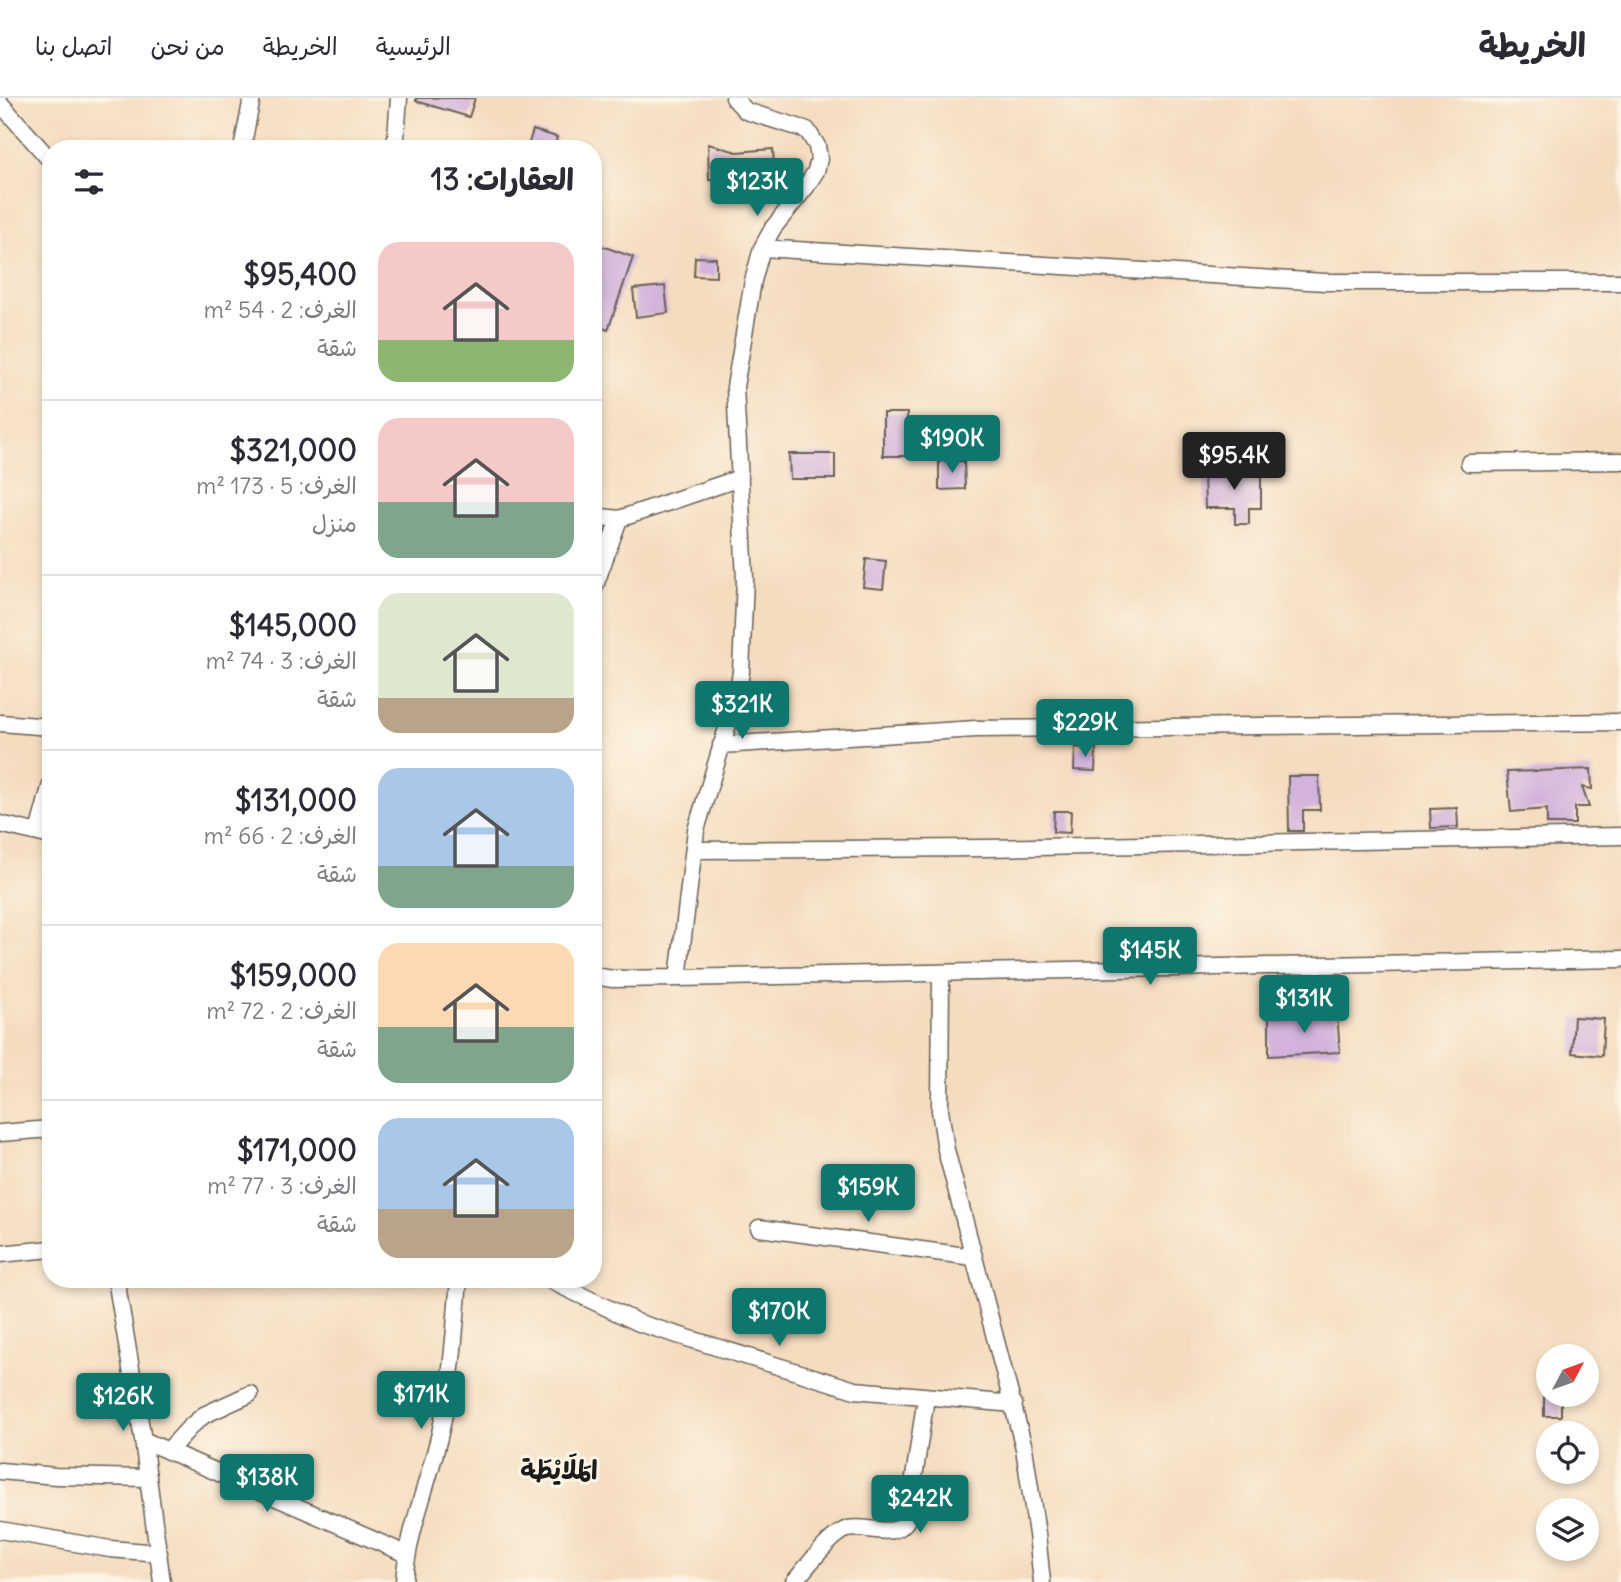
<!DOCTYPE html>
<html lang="ar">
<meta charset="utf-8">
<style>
:root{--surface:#fff;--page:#f7f7f7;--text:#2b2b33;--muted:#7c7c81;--line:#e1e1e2;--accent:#0f766e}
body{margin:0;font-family:Delius,"Playpen Sans Arabic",sans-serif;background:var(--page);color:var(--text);direction:rtl;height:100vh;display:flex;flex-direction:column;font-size:26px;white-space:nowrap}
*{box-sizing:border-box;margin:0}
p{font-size:23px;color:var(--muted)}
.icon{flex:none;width:38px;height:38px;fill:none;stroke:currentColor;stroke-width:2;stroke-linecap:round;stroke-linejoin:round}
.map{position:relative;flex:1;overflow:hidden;direction:ltr}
.details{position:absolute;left:42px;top:42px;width:560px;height:1148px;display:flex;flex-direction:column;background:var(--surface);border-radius:28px;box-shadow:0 4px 10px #0003;direction:rtl}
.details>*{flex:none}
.needle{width:46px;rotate:49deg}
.buttons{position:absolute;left:1536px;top:1246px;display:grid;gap:14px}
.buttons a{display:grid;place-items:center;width:63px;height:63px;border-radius:50%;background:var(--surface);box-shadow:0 4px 10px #0003;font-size:35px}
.price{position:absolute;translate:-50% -60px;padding:0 16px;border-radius:7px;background:var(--accent);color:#fff;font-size:23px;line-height:46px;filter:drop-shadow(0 2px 4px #0008)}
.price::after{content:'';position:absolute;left:50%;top:42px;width:21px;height:16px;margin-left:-10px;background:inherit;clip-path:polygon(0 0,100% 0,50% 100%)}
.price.current{background:#222;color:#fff}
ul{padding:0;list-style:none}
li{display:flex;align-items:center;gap:21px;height:175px;padding:0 28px}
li+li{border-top:2px solid var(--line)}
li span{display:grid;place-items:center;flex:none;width:196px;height:140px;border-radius:21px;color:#555}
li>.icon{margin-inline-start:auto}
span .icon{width:84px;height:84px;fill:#fffc;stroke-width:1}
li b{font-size:30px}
h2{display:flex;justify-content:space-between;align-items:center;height:84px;padding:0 28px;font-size:30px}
header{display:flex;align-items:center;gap:42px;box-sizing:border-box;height:98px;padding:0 35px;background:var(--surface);border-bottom:2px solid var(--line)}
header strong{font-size:33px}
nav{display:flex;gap:38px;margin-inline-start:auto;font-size:24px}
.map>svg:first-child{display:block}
.building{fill:#d2b3db}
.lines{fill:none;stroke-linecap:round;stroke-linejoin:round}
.minor-casing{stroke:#685f55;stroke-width:19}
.minor{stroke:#fff;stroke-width:16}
.labels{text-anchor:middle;stroke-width:6;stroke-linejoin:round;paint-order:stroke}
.district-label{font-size:26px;font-weight:bold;fill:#1c1c1c;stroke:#fcf5e5}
</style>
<header>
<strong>الخريطة</strong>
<nav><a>الرئيسية</a><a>الخريطة</a><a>من نحن</a><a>اتصل بنا</a></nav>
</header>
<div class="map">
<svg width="1621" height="1484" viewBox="0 0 1621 1484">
<rect width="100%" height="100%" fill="#fcf5e5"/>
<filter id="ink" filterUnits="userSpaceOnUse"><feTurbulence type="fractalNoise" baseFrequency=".0143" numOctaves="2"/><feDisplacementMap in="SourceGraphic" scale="14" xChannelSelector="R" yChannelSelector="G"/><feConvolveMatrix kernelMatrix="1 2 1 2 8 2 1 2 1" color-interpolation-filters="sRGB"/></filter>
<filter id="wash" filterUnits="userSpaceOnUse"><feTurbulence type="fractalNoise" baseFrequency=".00686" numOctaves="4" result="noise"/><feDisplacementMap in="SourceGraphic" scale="28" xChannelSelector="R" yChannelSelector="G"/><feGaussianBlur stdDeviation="1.57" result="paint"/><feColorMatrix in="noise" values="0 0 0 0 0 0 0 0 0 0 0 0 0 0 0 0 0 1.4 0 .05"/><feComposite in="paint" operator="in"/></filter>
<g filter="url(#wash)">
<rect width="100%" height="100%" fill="#f4dcbf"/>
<g id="blocks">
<path class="building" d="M 416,0 L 475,0 L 469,19 L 416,3 Z
M 533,32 L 557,39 L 554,51 L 527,51 Z
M 708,46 L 737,54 L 773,51 L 775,84 L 748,86 L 748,82 L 709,82 Z
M 602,148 L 633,159 L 608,232 L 593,227 L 593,174 Z
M 695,159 L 716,160 L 716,179 L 694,178 Z
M 665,188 L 668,215 L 636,219 L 633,191 Z
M 883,315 L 907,315 L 907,358 L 883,358 Z
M 789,356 L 835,356 L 835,381 L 790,381 Z
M 939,363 L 964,363 L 965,391 L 939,392 Z
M 1261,373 L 1261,410 L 1249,410 L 1249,426 L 1235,426 L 1235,410 L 1205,410 L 1204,374 Z
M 866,461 L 886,463 L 883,491 L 863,489 Z
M 1075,649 L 1096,650 L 1095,673 L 1074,672 Z
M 1591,671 L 1592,691 L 1582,689 L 1589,709 L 1575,709 L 1575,726 L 1547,726 L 1547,711 L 1511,714 L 1507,674 Z
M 1288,678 L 1319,678 L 1320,712 L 1303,712 L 1303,733 L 1289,733 Z
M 1457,710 L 1458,729 L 1431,730 L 1430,711 Z
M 1054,713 L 1071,713 L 1070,735 L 1053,734 Z
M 1337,916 L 1340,954 L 1269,958 L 1269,919 Z
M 1574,919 L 1604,921 L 1602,958 L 1572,955 Z
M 1544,1297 L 1561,1297 L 1561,1318 L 1544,1318 Z"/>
</g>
</g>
<g filter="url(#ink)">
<use href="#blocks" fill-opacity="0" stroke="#685f55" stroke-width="2"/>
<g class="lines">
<g class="minor-casing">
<path id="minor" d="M 0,5 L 51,63
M 242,51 L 252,0
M 395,51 L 399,0
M 762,150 L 1325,184 L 1621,184
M 1469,365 L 1621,363
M 593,418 L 619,421
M 593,493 L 619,421 L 740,380
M 0,625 L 51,629
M 721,647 L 976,631 L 1621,624
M 0,726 L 51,738
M 38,734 L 51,686
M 694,752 L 986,750 L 1621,738
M 941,876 L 940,1012 L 946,1052 L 1024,1350 L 1037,1436 L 1042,1484
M 593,878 L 613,881 L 678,880 L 696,732 L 737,597 L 741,574 L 745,481 L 735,289 L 753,183 L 762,150 L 773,130 L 806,89 L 816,73 L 819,61 L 817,48 L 807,32 L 746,13 L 734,0
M 678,880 L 1621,861
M 0,1035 L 51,1031
M 759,1130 L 973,1159
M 0,1156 L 51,1151
M 116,1181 L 143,1342 L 162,1484
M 547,1181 L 639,1225 L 855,1292 L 1014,1306
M 143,1342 L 406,1456
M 168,1353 L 190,1329 L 204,1317 L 250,1296
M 0,1373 L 56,1378 L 148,1380
M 0,1432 L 110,1451 L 159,1455
M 404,1484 C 408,1430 431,1380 442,1326 C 452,1279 455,1230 459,1181
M 794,1484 C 805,1471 833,1434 848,1431 C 870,1426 895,1444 908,1420 L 926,1299"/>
</g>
<use href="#minor" class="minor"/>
</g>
</g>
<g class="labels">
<g class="district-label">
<text x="559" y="1381">المَلَايْطَة</text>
</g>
</g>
</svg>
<div class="buttons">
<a><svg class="needle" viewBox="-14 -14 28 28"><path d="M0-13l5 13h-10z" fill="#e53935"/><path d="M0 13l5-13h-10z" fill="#7c7c81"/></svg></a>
<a><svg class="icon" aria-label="locate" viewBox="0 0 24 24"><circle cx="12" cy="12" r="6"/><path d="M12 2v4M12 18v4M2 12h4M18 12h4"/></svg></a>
<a><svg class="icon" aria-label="layers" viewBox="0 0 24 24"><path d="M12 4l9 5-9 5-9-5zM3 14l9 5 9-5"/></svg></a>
</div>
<b class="price" style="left:757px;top:120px">$123K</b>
<b class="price" style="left:952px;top:377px">$190K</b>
<b class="price current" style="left:1234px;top:394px">$95.4K</b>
<b class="price" style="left:742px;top:643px">$321K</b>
<b class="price" style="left:1085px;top:661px">$229K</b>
<b class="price" style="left:1150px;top:889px">$145K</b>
<b class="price" style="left:1304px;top:937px">$131K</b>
<b class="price" style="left:868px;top:1126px">$159K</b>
<b class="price" style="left:779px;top:1250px">$170K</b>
<b class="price" style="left:421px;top:1333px">$171K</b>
<b class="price" style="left:123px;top:1335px">$126K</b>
<b class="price" style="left:267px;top:1416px">$138K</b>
<b class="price" style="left:920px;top:1437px">$242K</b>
<section class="details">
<h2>العقارات: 13<svg class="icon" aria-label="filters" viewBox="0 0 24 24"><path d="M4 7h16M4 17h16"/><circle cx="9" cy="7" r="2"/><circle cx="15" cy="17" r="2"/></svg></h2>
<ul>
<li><span style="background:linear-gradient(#f6c9c9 70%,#8fb573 0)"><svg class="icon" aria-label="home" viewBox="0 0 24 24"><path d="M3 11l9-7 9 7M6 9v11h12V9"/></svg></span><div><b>$95,400</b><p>الغرف: 2 · 54 m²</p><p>شقة</p></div></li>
<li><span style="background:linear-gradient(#f6c9c9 60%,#7fa58c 0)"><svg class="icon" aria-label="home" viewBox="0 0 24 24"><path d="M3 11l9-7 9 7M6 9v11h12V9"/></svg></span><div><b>$321,000</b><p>الغرف: 5 · 173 m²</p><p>منزل</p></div></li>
<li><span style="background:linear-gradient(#dfe7d0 75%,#b9a48a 0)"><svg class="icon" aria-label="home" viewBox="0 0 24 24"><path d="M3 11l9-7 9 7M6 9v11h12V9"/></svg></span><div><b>$145,000</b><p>الغرف: 3 · 74 m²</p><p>شقة</p></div></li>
<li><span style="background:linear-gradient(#a9c7e8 70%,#7fa58c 0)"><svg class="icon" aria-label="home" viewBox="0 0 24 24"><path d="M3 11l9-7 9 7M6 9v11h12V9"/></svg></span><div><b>$131,000</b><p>الغرف: 2 · 66 m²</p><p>شقة</p></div></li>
<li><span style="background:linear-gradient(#ffd9b3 60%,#7fa58c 0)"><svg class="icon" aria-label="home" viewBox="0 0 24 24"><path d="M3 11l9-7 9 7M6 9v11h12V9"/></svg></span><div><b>$159,000</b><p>الغرف: 2 · 72 m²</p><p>شقة</p></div></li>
<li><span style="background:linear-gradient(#a9c7e8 65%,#b9a48a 0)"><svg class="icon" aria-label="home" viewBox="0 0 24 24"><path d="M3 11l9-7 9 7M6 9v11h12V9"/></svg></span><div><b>$171,000</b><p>الغرف: 3 · 77 m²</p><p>شقة</p></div></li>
</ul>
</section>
</div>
